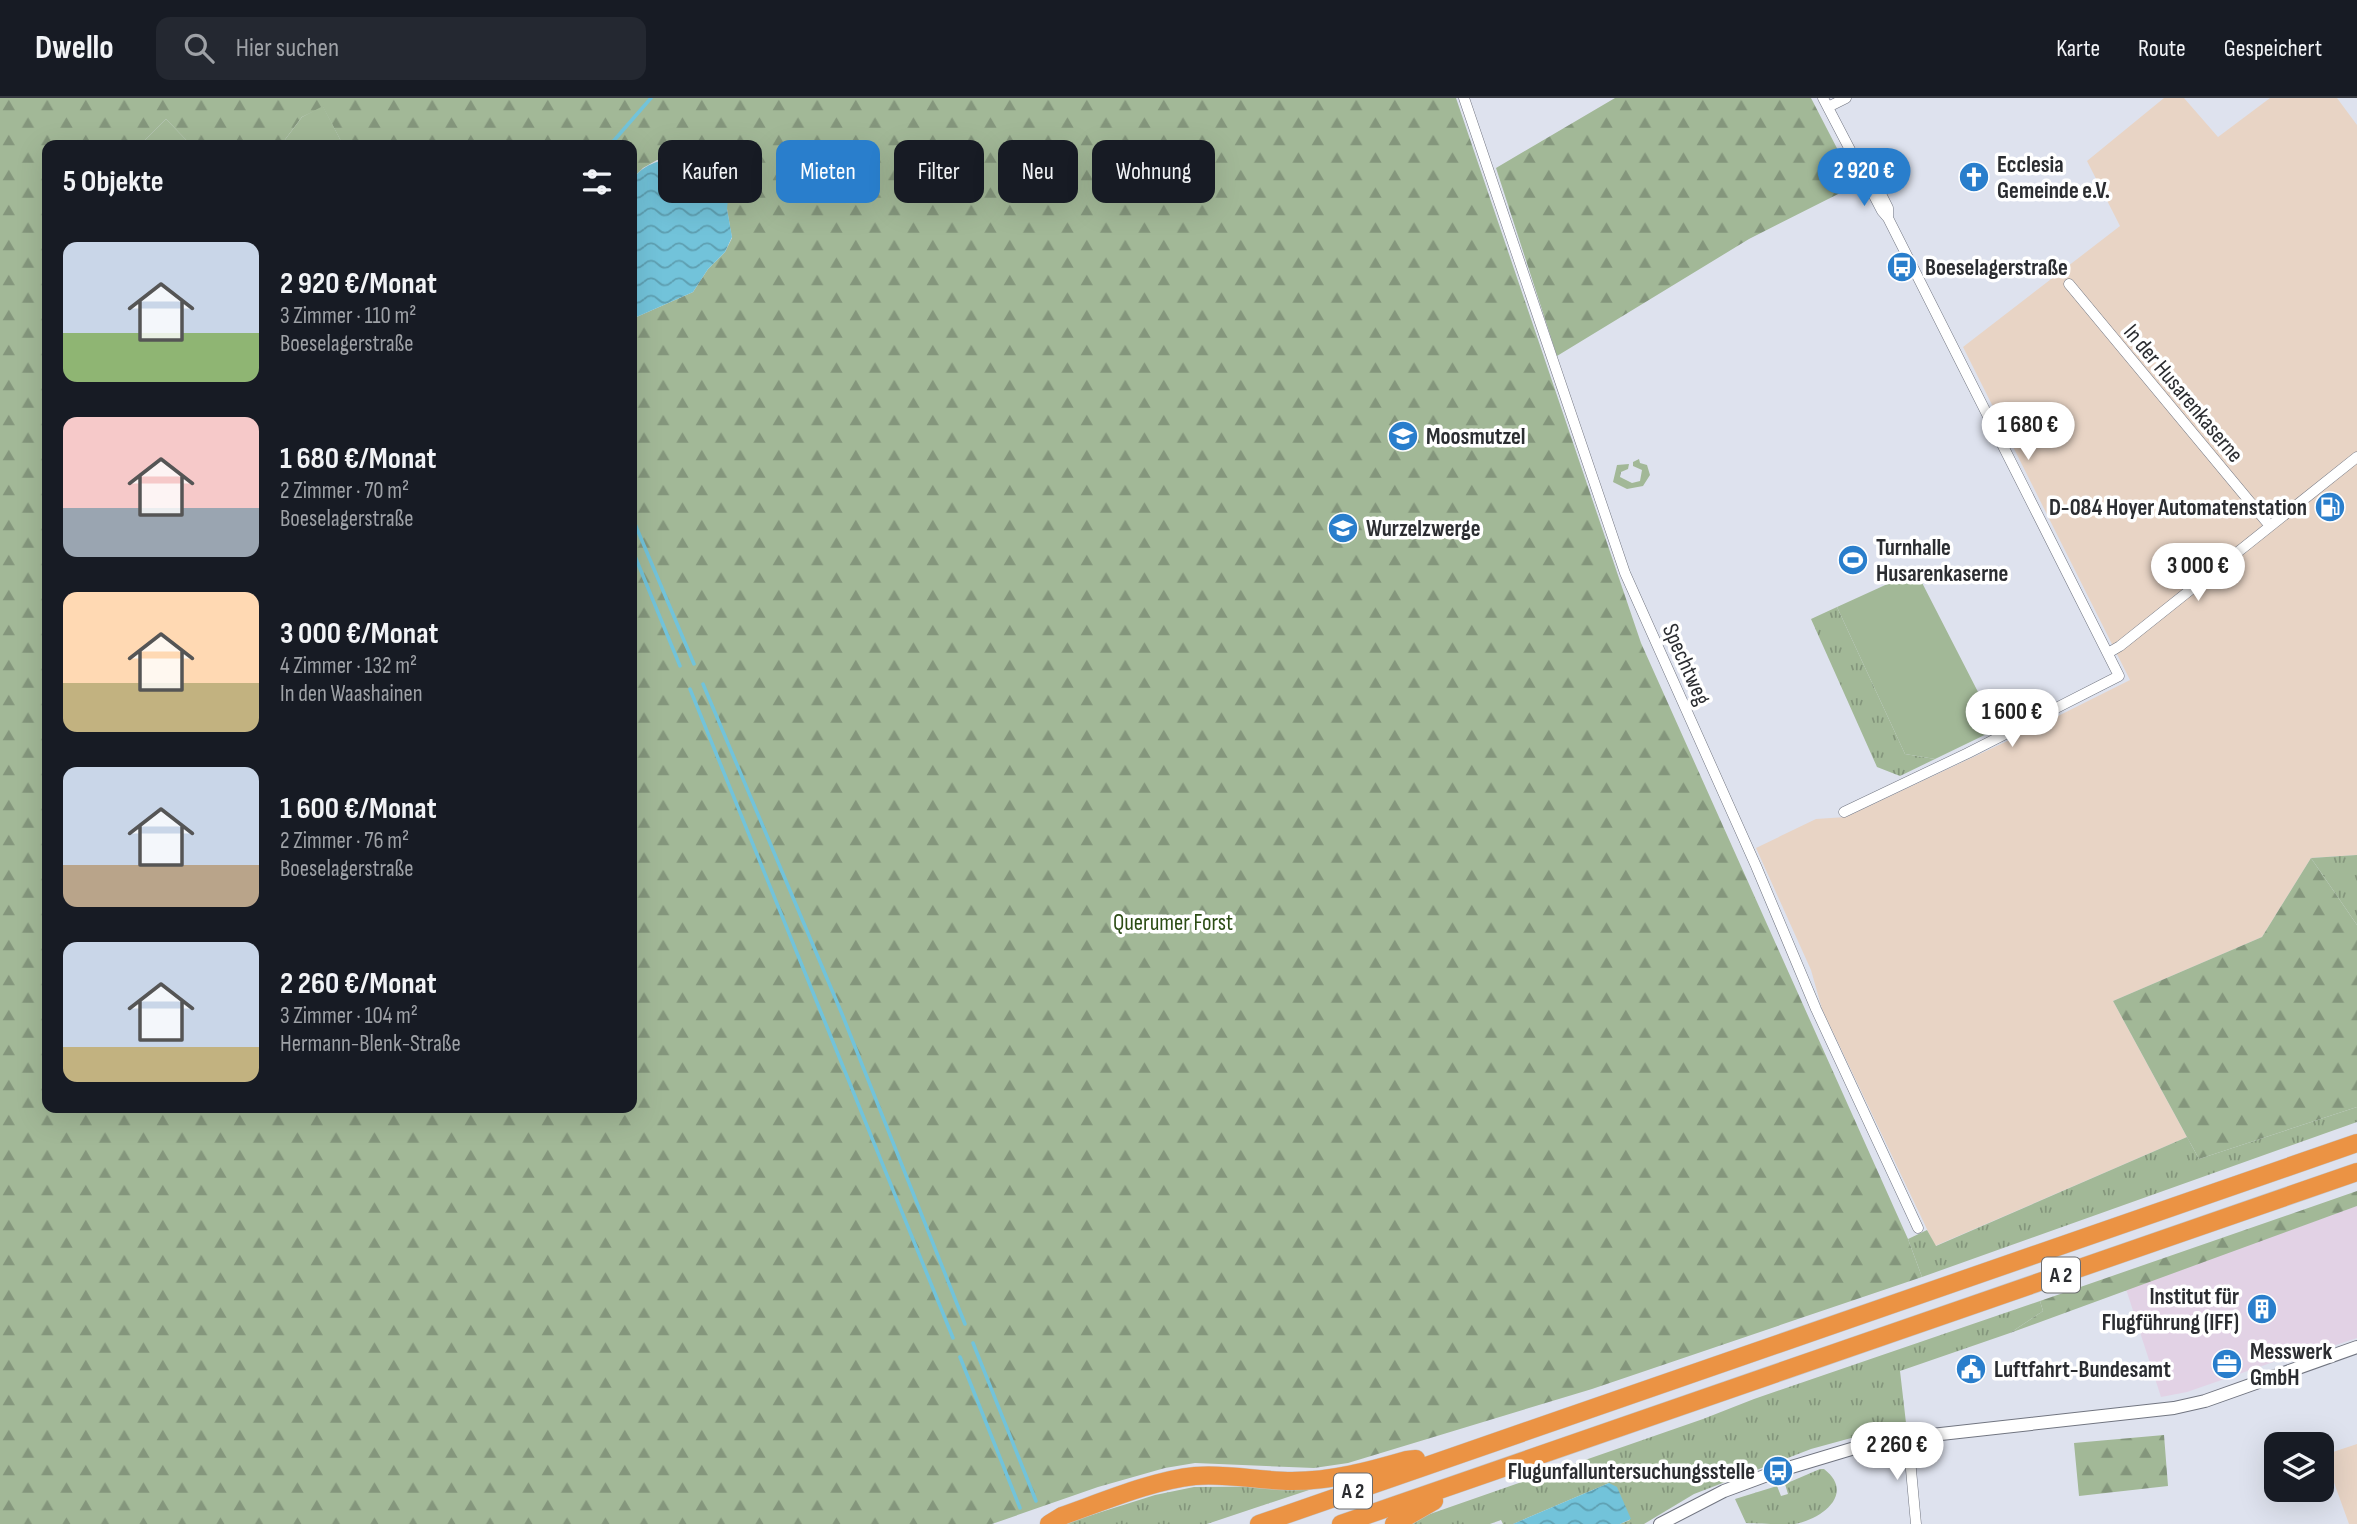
<!DOCTYPE html>
<html lang="de">
<meta charset="utf-8">
<style>
:root{--surface:#171b24;--page:#242831;--text:#f1f3f6;--muted:#9ea1a6;--line:#363941;--accent:#297ecc}
body{margin:0;font-family:"Sofia Sans Condensed",sans-serif;background:var(--page);color:var(--text);height:100vh;display:flex;flex-direction:column;font-size:26px;white-space:nowrap}
*{box-sizing:border-box;margin:0}
p{font-size:23px;color:var(--muted)}
.icon{flex:none;width:38px;height:38px;fill:none;stroke:currentColor;stroke-width:2;stroke-linecap:round;stroke-linejoin:round}
.map{position:relative;flex:1;overflow:hidden}
.panel{position:absolute;left:42px;top:42px;width:595px;height:973px;display:flex;flex-direction:column;background:var(--surface);border-radius:14px;box-shadow:0 7px 28px #0002}
.panel>*{flex:none}
.hud{position:absolute;left:658px;top:42px;width:665px;height:63px;display:flex;gap:14px}
.tools{position:absolute;left:2264px;top:1334px;display:grid;gap:14px}
.tools a{display:grid;place-items:center;width:70px;height:70px;border-radius:14px;background:var(--surface);box-shadow:0 7px 28px #0002;font-size:35px}
.price{position:absolute;translate:-50% -60px;padding:0 16px;border-radius:24px;background:#fff;color:#222;font-size:23px;line-height:46px;filter:drop-shadow(0 2px 4px #0008)}
.price::after{content:'';position:absolute;left:50%;top:42px;width:21px;height:16px;margin-left:-10px;background:inherit;clip-path:polygon(0 0,100% 0,50% 100%)}
.price.on{background:var(--accent);color:#fff}
ul{padding:0;list-style:none}
li{display:flex;align-items:center;gap:21px;height:175px;padding:0 21px}
li span{display:grid;place-items:center;flex:none;width:196px;height:140px;border-radius:14px;color:#555}
li>.icon{margin-inline-start:auto}
span .icon{width:84px;height:84px;fill:#fffc;stroke-width:1}
li b{font-size:30px}
h2{display:flex;justify-content:space-between;align-items:center;height:84px;padding:0 21px;font-size:30px}
.chip{padding:0 24px;border-radius:14px;background:var(--surface);box-shadow:0 7px 28px #0002;font-size:24px;line-height:63px}
.chip.on{background:var(--accent);color:#fff}
header{display:flex;align-items:center;gap:42px;box-sizing:border-box;height:98px;padding:0 35px;background:var(--surface);border-bottom:2px solid var(--line)}
header strong{font-size:33px}
nav{display:flex;gap:38px;margin-inline-start:auto;font-size:24px}
.search{width:490px;height:63px;background:var(--page);display:flex;align-items:center;gap:18px;box-sizing:border-box;padding:0 24px;border-radius:14px;color:var(--muted);font-size:26px}
.map>svg:first-child{display:block}
.commercial{fill:#e8d4c5}
.education{fill:#e2d2e5}
.grass{fill:url(#grass-tufts)}
.forest{fill:url(#forest-firs);fill-rule:evenodd}
.garden{fill:#a2b897}
.water{fill:url(#water-waves)}
.lines{fill:none;stroke-linecap:round;stroke-linejoin:round}
.stream{stroke:#72c3da;stroke-width:3.5}
.minor-casing{stroke:#717580;stroke-width:11}
.tertiary-casing{stroke:#717580;stroke-width:14}
.motorway-casing{stroke:#c4c4c5;stroke-width:19}
.minor{stroke:#fff;stroke-width:10}
.tertiary{stroke:#fff;stroke-width:12}
.motorway{stroke:#eb9344;stroke-width:18}
.labels{text-anchor:middle;stroke-width:7;stroke-linejoin:round;paint-order:stroke}
.shield{fill:#fff;stroke:#6b6c6f;stroke-width:2}
.shield-label{font-size:21px;font-weight:bold;fill:#2b2d31}
.poi-label{font-size:23px;font-weight:bold;fill:#2b2d31;stroke:#fff;text-anchor:start}
.street-label{font-size:23px;fill:#2b2d31;stroke:#fff}
.park-label{font-size:23px;fill:#2b4c14;stroke:#fff}
</style>
<header>
<strong>Dwello</strong>
<div class="search"><svg class="icon" aria-label="search" viewBox="0 0 24 24"><circle cx="10" cy="10" r="6"/><path d="M15 15l6 6"/></svg>Hier suchen</div>
<nav><a>Karte</a><a>Route</a><a>Gespeichert</a></nav>
</header>
<div class="map">
<svg width="2357" height="1426" viewBox="0 0 2357 1426">
<defs>
<pattern id="grass-tufts" width="24" height="20" patternUnits="userSpaceOnUse" patternTransform="scale(1.75)"><rect width="24" height="20" fill="#a2b897"/><path d="M3 7l-1-3M5 7V3M7 7l1-3M15 17l-1-3M17 17v-4M19 17l1-3" fill="none" stroke="#84967c"/></pattern>
<pattern id="forest-firs" width="22" height="20" patternUnits="userSpaceOnUse" patternTransform="scale(1.75)"><rect width="22" height="20" fill="#a2b897"/><path d="M5 1l3.5 6h-7zM16 11l3.5 6h-7z" fill="#84967c"/></pattern>
<pattern id="water-waves" width="16" height="10" patternUnits="userSpaceOnUse" patternTransform="scale(1.75)"><rect width="16" height="10" fill="#72c3da"/><path d="M0 5q4-4 8 0t8 0" fill="none" stroke="#5e9fb1"/></pattern>
</defs>
<rect width="100%" height="100%" fill="#dee2ee"/>
<path class="commercial" d="M 2164,0 L 2184,0 L 2218,39 L 2270,0 L 2337,0 L 2357,27 L 2357,757 L 2311,760 L 2262,839 L 2113,903 L 2187,1039 L 1935,1148 L 1822,911 L 1811,872 L 1756,750 L 1816,721 L 1846,719 L 2018,638 L 2130,582 L 1963,249 L 2120,128 L 2087,63 Z
M 2357,1346 L 2357,1426 L 2349,1426 L 2324,1357 Z"/>
<path class="education" d="M 2357,1108 L 2357,1240 L 2309,1256 L 2305,1253 L 2187,1294 L 2161,1299 L 2126,1191 Z"/>
<path class="grass" d="M 1639,361 L 1640,365 L 1647,367 L 1650,377 L 1643,388 L 1627,391 L 1613,384 L 1617,367 L 1629,366 L 1628,371 L 1621,374 L 1620,379 L 1632,385 L 1640,383 L 1642,372 L 1633,368 L 1633,364 Z
M 1837,509 L 1905,656 L 1935,661 L 1900,678 L 1877,669 L 1811,521 Z
M 2357,757 L 2357,827 L 2311,760 Z
M 2357,1009 L 2357,1024 L 1922,1179 L 1908,1141 L 1927,1132 L 1936,1148 L 2187,1039 L 2199,1061 Z
M 2040,1203 L 2043,1213 L 2010,1235 L 1900,1273 L 1906,1325 L 1811,1351 L 1694,1396 L 1644,1426 L 1620,1426 L 1630,1422 L 1609,1385 L 1513,1426 L 1503,1426 L 1501,1422 L 1490,1426 L 1396,1426 L 1410,1423 L 1703,1321 L 1754,1301 Z
M 1820,1371 L 1824,1371 C 1856,1396 1821,1421 1795,1426 C 1781,1426 1759,1426 1746,1425 L 1735,1401 L 1777,1388 L 1781,1398 L 1788,1396 L 1785,1386 Z
M 1321,1388 L 1207,1426 L 1063,1426 L 1155,1397 L 1194,1389 Z"/>
<path class="forest" d="M 0,0 L 1456,0 L 1641,545 L 1908,1141 L 1922,1179 L 1592,1291 L 1348,1365 L 1314,1370 L 1195,1365 L 1165,1370 L 1098,1389 L 992,1426 L 0,1426 ZM 323,9 L 343,47 L 632,47 L 632,81 L 643,70 L 657,62 L 676,61 L 688,66 L 713,83 L 727,111 L 732,140 L 725,154 L 708,171 L 693,194 L 632,221 L 632,1010 L 47,1010 L 47,47 L 140,47 L 166,21 L 191,47 L 281,47 L 302,19 Z
M 1615,0 L 1811,0 L 1856,87 L 1749,141 L 1557,258 L 1496,70 Z
M 2311,760 L 2357,827 L 2357,1009 L 2199,1061 L 2113,903 L 2262,839 Z
M 2357,1093 L 2357,1108 L 2010,1235 L 2043,1213 L 2040,1203 Z
M 2164,1337 L 2168,1388 L 2079,1398 L 2074,1345 Z"/>
<path class="garden" d="M 323,8 L 343,47 L 281,47 L 302,19 Z
M 166,21 L 191,47 L 140,47 Z
M 1916,473 L 1997,631 L 1935,661 L 1905,656 L 1837,509 Z"/>
<path class="water" d="M 676,61 C 696,69 715,83 728,101 L 727,111 L 732,139 L 725,154 L 708,171 L 693,194 L 632,221 L 632,81 C 645,67 656,62 676,61 Z
M 1609,1385 L 1617,1389 L 1631,1421 L 1620,1426 L 1513,1426 Z"/>
<g class="lines">
<path class="stream" d="M 610,47 L 651,0
M 632,419 L 694,566
M 632,451 L 680,568
M 703,586 L 842,916 L 965,1226
M 690,591 L 953,1240
M 973,1245 L 1036,1403
M 960,1259 L 1020,1410"/>
<g class="minor-casing">
<path id="minor" d="M 1464,0 L 1625,475 L 1756,768 L 1816,911 L 1918,1130
M 1823,0 L 1882,113 L 1888,120 L 2119,578 L 1968,655 L 1844,714
M 1828,9 L 1846,0
M 1871,83 L 1875,84 L 1888,110 L 1888,120
M 2069,186 L 2270,428
M 2108,555 L 2120,548 L 2357,359
M 1908,1339 L 1916,1426"/>
</g>
<g class="tertiary-casing">
<path id="tertiary" d="M 1660,1426 L 1724,1393 L 1778,1373 L 1878,1343 L 2174,1310 L 2205,1303 L 2357,1249"/>
</g>
<g class="motorway-casing">
<path id="motorway" d="M 1049,1426 L 1062,1418 C 1102,1404 1154,1382 1195,1378 C 1228,1375 1259,1383 1292,1383 C 1332,1383 1369,1373 1407,1362 L 1416,1361
M 1259,1426 L 2357,1045
M 1341,1426 L 2357,1074
M 1394,1426 L 1434,1403"/>
</g>
<use href="#minor" class="minor"/>
<use href="#tertiary" class="tertiary"/>
<use href="#motorway" class="motorway"/>
</g>
<defs>
<g id="church-disc" transform="scale(1.575)"><circle r="9.5" fill="#297ecc" stroke="#fff"/><path d="M-1.2-6h2.4v3.5h3.3v2.4h-3.3V6h-2.4V-.1h-3.3v-2.4h3.3Z" fill="#fff"/></g>
<g id="bus-disc" transform="scale(1.575)"><circle r="9.5" fill="#297ecc" stroke="#fff"/><path d="M-5-6H5V4H4V6H2V4H-2V6H-4V4H-5ZM-3.5-4V0h7V-4ZM-3.5 1.2v1.5H-2V1.2ZM2 1.2v1.5H3.5V1.2Z" fill="#fff"/></g>
<g id="school-disc" transform="scale(1.575)"><circle r="9.5" fill="#297ecc" stroke="#fff"/><path d="M0-5L7-2L0 1L-7-2ZM-4 1L0 2.5L4 1V4Q0 6-4 4Z" fill="#fff"/></g>
<g id="fuel-disc" transform="scale(1.575)"><circle r="9.5" fill="#297ecc" stroke="#fff"/><path d="M-5.5-6h7V0h2V4h1.3V-2.5L3-4.5l.8-.8L6-3V5H2.5V1h-1V6h-7ZM-4.2-4.7v3.2H.2V-4.7Z" fill="#fff"/></g>
<g id="stadium-disc" transform="scale(1.575)"><circle r="9.5" fill="#297ecc" stroke="#fff"/><path d="M0-5a6.5 5 0 1 0 0 10a6.5 5 0 1 0 0-10ZM-3.5-1.8h7v3.6h-7Z" fill="#fff"/></g>
<g id="building-disc" transform="scale(1.575)"><circle r="9.5" fill="#297ecc" stroke="#fff"/><path d="M-4-6H4V6H1V3H-1V6H-4ZM-2.5-4.3h1.7v1.8h-1.7ZM.8-4.3h1.7v1.8H.8ZM-2.5-1h1.7V.8h-1.7ZM.8-1h1.7V.8H.8Z" fill="#fff"/></g>
<g id="office-disc" transform="scale(1.575)"><circle r="9.5" fill="#297ecc" stroke="#fff"/><path d="M-6-3h4V-5.5h4V-3h4V5H-6ZM-1-4.5V-3h2v-1.5ZM-6 0V1H6V0Z" fill="#fff"/></g>
<g id="civic-disc" transform="scale(1.575)"><circle r="9.5" fill="#297ecc" stroke="#fff"/><path d="M-.6-6.5H3V-4.5H.6V-3L4-1V1h2V6H-6V1h2V-1L-.6-3ZM-1.2 2.5V6h2.4V2.5Z" fill="#fff"/></g>
</defs>
<g fill-rule="evenodd">
<use href="#church-disc" x="1974" y="79"/>
<use href="#bus-disc" x="1902" y="169"/>
<use href="#school-disc" x="1403" y="338"/>
<use href="#fuel-disc" x="2330" y="409"/>
<use href="#school-disc" x="1343" y="430"/>
<use href="#stadium-disc" x="1853" y="462"/>
<use href="#building-disc" x="2262" y="1211"/>
<use href="#office-disc" x="2227" y="1266"/>
<use href="#civic-disc" x="1971" y="1271"/>
<use href="#bus-disc" x="1778" y="1373"/>
</g>
<g class="labels">
<g class="shield">
<rect x="2042" y="1159.5" width="38" height="35" rx="5"/>
<rect x="1334" y="1375.5" width="38" height="35" rx="5"/>
</g>
<g class="shield-label">
<text x="2061" y="1184">A 2</text>
<text x="1353" y="1400">A 2</text>
</g>
<g class="poi-label">
<text x="1997" y="74">Ecclesia<tspan x="1997" dy="26">Gemeinde e.V.</tspan></text>
<text x="1925" y="177">Boeselagerstraße</text>
<text x="1426" y="346">Moosmutzel</text>
<text x="2307" y="417" text-anchor="end">D-084 Hoyer Automatenstation</text>
<text x="1366" y="438">Wurzelzwerge</text>
<text x="1876" y="457">Turnhalle<tspan x="1876" dy="26">Husarenkaserne</tspan></text>
<text x="2239" y="1206" text-anchor="end">Institut für<tspan x="2239" dy="26">Flugführung (IFF)</tspan></text>
<text x="2250" y="1261">Messwerk<tspan x="2250" dy="26">GmbH</tspan></text>
<text x="1994" y="1279">Luftfahrt-Bundesamt</text>
<text x="1755" y="1381" text-anchor="end">Flugunfalluntersuchungsstelle</text>
</g>
<g class="street-label">
<text transform="translate(2184 295) rotate(50)" y="8">In der Husarenkaserne</text>
<text transform="translate(1687 566) rotate(66)" y="8">Spechtweg</text>
</g>
<g class="park-label">
<text x="1173" y="832">Querumer Forst</text>
</g>
</g>
</svg>
<div class="tools">
<a><svg class="icon" aria-label="layers" viewBox="0 0 24 24"><path d="M12 4l9 5-9 5-9-5zM3 14l9 5 9-5"/></svg></a>
</div>
<b class="price on" style="left:1864px;top:110px">2 920 €</b>
<b class="price" style="left:2028px;top:364px">1 680 €</b>
<b class="price" style="left:2198px;top:505px">3 000 €</b>
<b class="price" style="left:2012px;top:651px">1 600 €</b>
<b class="price" style="left:1897px;top:1384px">2 260 €</b>
<div class="hud">
<a class="chip">Kaufen</a>
<a class="chip on">Mieten</a>
<a class="chip">Filter</a>
<a class="chip">Neu</a>
<a class="chip">Wohnung</a>
</div>
<section class="panel">
<h2>5 Objekte<svg class="icon" aria-label="filters" viewBox="0 0 24 24"><path d="M4 7h16M4 17h16"/><circle cx="9" cy="7" r="2"/><circle cx="15" cy="17" r="2"/></svg></h2>
<ul>
<li><span style="background:linear-gradient(#c9d6e8 65%,#8fb573 0)"><svg class="icon" aria-label="home" viewBox="0 0 24 24"><path d="M3 11l9-7 9 7M6 9v11h12V9"/></svg></span><div><b>2 920 €/Monat</b><p>3 Zimmer · 110 m²</p><p>Boeselagerstraße</p></div></li>
<li><span style="background:linear-gradient(#f6c9c9 65%,#9aa5b1 0)"><svg class="icon" aria-label="home" viewBox="0 0 24 24"><path d="M3 11l9-7 9 7M6 9v11h12V9"/></svg></span><div><b>1 680 €/Monat</b><p>2 Zimmer · 70 m²</p><p>Boeselagerstraße</p></div></li>
<li><span style="background:linear-gradient(#ffd9b3 65%,#c2b280 0)"><svg class="icon" aria-label="home" viewBox="0 0 24 24"><path d="M3 11l9-7 9 7M6 9v11h12V9"/></svg></span><div><b>3 000 €/Monat</b><p>4 Zimmer · 132 m²</p><p>In den Waashainen</p></div></li>
<li><span style="background:linear-gradient(#c9d6e8 70%,#b9a48a 0)"><svg class="icon" aria-label="home" viewBox="0 0 24 24"><path d="M3 11l9-7 9 7M6 9v11h12V9"/></svg></span><div><b>1 600 €/Monat</b><p>2 Zimmer · 76 m²</p><p>Boeselagerstraße</p></div></li>
<li><span style="background:linear-gradient(#c9d6e8 75%,#c2b280 0)"><svg class="icon" aria-label="home" viewBox="0 0 24 24"><path d="M3 11l9-7 9 7M6 9v11h12V9"/></svg></span><div><b>2 260 €/Monat</b><p>3 Zimmer · 104 m²</p><p>Hermann-Blenk-Straße</p></div></li>
</ul>
</section>
</div>
